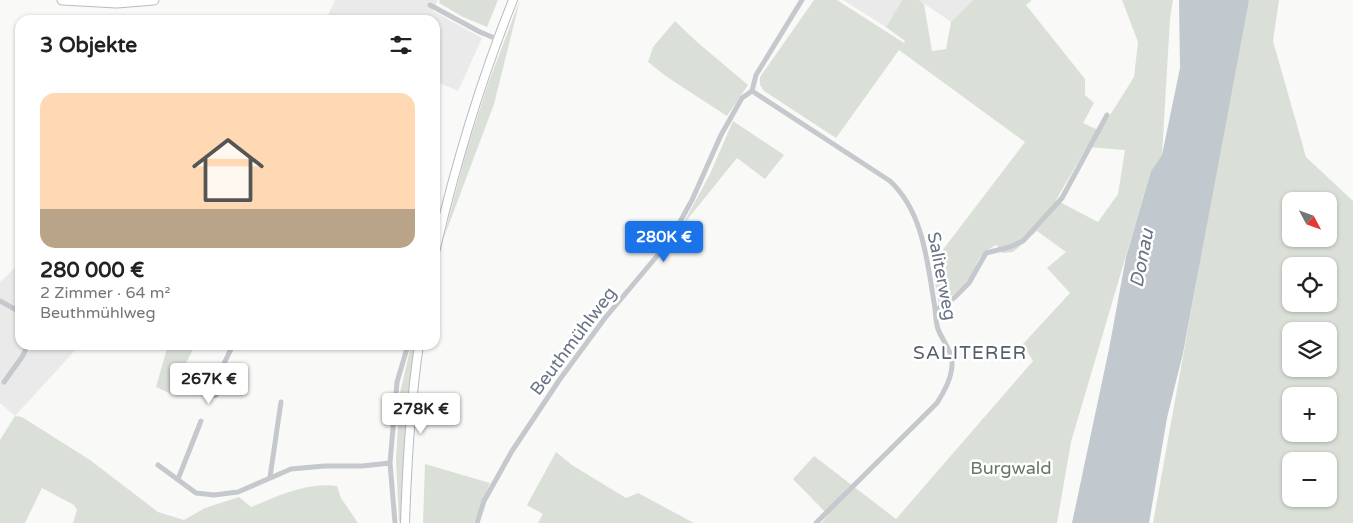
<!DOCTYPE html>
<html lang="de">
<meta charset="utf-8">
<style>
:root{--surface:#fff;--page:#f6f6f6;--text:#222;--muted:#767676;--accent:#1a73e8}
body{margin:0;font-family:"Varela Round",sans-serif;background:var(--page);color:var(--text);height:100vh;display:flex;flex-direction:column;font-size:19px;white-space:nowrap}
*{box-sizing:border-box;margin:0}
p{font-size:16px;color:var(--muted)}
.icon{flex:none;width:28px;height:28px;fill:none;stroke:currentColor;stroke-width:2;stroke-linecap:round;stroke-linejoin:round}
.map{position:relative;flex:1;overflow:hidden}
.panel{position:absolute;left:15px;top:15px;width:425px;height:335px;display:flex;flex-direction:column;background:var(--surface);border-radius:15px;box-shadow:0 1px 4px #0004}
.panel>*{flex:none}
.needle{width:32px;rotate:131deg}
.fabs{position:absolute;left:1282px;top:192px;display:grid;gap:10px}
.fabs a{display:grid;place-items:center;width:55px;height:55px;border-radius:10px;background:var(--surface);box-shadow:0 1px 4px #0004;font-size:25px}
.price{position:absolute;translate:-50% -42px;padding:0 11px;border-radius:5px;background:#fff;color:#222;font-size:16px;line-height:32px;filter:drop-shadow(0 1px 2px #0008)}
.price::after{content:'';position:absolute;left:50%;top:30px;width:15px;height:11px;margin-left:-8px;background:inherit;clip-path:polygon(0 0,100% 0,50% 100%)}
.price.current{background:var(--accent);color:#fff}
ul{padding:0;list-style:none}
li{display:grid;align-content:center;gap:10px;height:265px;padding:0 25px}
li span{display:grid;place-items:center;height:155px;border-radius:15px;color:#555}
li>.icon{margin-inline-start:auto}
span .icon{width:90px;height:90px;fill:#fffc;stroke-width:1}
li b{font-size:21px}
h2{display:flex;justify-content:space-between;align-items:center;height:60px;padding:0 25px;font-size:21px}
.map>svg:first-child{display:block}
.built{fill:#eaeaea}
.green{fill:#dae0d8;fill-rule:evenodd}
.water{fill:#c1c8ce}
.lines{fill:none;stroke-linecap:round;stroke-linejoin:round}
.secondary-casing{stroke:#b7bbc1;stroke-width:10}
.primary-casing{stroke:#b8bbc0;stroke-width:11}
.street{stroke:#c5c8cc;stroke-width:5}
.secondary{stroke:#fff;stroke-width:8}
.primary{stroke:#fff;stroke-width:9}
.labels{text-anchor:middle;stroke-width:5;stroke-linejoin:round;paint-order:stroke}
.street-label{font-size:18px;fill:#697587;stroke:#fff}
.park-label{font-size:18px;fill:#657964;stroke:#fff}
.water-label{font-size:19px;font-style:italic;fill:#657582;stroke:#fff}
.neighbourhood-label{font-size:19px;letter-spacing:1px;fill:#575f6c;stroke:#fff}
</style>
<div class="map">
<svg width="1353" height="523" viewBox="0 0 1353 523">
<rect width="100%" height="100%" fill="#f9f9f7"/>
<path class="built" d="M 335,0 L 438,0 L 433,11 L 482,38 L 458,91 L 435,81 L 435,20 L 338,20 L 328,15 Z
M 843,0 L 902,0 L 886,27 Z
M 919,0 L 973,0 L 951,22 Z
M 20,263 L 20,345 L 80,345 L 15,416 L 0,403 L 0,282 Z"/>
<path class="green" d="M 440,0 L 498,0 L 487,27 L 463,17 L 439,3 Z
M 520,0 L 494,104 L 443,240 L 467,149 L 488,84 Z
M 814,0 L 837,0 L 904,43 L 905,41 L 886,27 L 902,0 L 919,0 L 924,4 L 932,51 L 946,49 L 951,22 L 973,0 L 1032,0 L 1026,5 L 1085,79 L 1085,95 L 1094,103 L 1083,123 L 1100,131 L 1134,77 L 1138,42 L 1122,0 L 1173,0 L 1170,19 L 1162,155 L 1151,171 L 1071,442 L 1057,523 L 821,523 L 828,515 L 793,479 L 814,456 L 896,519 L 1033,361 L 1023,344 L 1070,293 L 1047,268 L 1066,252 L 1037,231 L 1013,252 L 1002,253 L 997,245 C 974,255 980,264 968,280 C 960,290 948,298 939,307 L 932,264 L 1025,142 L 899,50 L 836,138 L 764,91 L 760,85 L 760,77 ZM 1087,147 L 1125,150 L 1118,194 L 1098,222 L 1056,200 Z
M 1249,0 L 1279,0 L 1273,41 L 1306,157 L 1353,201 L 1353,523 L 1153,523 L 1243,22 ZM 1291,201 L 1329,201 L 1329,239 L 1291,239 ZM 1291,266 L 1329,266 L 1329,304 L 1291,304 ZM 1291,331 L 1329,331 L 1329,369 L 1291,369 ZM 1291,396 L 1329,396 L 1329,434 L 1291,434 ZM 1291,461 L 1329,461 L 1329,499 L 1291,499 Z
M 675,21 L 697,42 L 748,85 L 727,116 L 667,77 L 648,62 L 653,47 Z
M 733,121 L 784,155 L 765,179 L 737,158 L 682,226 L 710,174 Z
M 168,345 L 195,345 L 171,394 L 156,387 Z
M 411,345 L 415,345 L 403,461 L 402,522 L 399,522 L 396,459 L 400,393 Z
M 15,416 L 22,417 L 90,460 L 158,512 L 184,520 L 205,508 L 239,497 L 251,507 C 278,496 307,482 337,486 L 341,498 L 358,523 L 73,523 L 77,510 L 74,505 L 42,488 L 25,523 L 0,523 L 0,440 Z
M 556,452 L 572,465 L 626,498 L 638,493 L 694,523 L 538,523 L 543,514 L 527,505 Z
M 425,464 L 490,483 L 474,523 L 423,523 Z"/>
<path class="water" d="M 1179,0 L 1249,0 L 1183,353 L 1167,418 L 1149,523 L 1072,523 L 1109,349 L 1126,257 L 1151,171 L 1162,155 L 1180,68 Z"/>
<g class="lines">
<g class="secondary-casing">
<path id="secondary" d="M 435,252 C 455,166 480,82 513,0
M 405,523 C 407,464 410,404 419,345"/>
</g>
<g class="primary-casing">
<path id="primary" d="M 62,0 L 117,3 L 154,0"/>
</g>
<path class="street" d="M 430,5 L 480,32 L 497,39
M 752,91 L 890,181 C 923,212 927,260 934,302 C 936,310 935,321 938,329 C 942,340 950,348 952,360 C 953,376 945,390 937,403 L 816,523
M 0,301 L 20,312
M 936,310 L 954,298 L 969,283 L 986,253 L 1010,247 L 1023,241 L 1062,198 L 1107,115
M 4,382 L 22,357 L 28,345
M 215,382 L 219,384 L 220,389 L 216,395 C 210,396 209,394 206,388 L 209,383 L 215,382 L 233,345
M 158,465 L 196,493 L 214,495 L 238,492 L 291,469 L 324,466 L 362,466 L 390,463
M 270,477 L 281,402
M 178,479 L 201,421
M 395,523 L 390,463 L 397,382 L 408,345
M 477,523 L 484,501 L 512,451 L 560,379 L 605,318 L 657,256 L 676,229 L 692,200 L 721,135 L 742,98 L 752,91 L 756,75 L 802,0"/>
<use href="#secondary" class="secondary"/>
<use href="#primary" class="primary"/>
</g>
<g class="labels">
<g class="street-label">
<text transform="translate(942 276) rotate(79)" y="6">Saliterweg</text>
<text transform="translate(573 341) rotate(-53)" y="6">Beuthmühlweg</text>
</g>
<g class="park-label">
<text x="1011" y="474">Burgwald</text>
</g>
<g class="water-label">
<text transform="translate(1141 258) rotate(-79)" y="7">Donau</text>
</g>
<g class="neighbourhood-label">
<text x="970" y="359">SALITERER</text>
</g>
</g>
</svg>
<div class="fabs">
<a><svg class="needle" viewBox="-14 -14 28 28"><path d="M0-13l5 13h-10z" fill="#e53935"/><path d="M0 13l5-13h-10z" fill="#767676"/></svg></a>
<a><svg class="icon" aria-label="locate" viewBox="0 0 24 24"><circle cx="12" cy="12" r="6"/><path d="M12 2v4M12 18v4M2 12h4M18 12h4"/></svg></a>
<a><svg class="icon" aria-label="layers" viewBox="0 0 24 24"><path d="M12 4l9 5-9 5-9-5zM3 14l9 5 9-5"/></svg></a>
<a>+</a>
<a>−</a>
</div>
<b class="price current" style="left:664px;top:263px">280K €</b>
<b class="price" style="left:209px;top:405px">267K €</b>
<b class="price" style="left:421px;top:435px">278K €</b>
<section class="panel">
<h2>3 Objekte<svg class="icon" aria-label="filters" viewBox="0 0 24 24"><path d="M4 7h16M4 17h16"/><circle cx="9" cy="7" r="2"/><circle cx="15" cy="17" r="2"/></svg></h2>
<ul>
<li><span style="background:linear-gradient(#ffd9b3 75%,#b9a48a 0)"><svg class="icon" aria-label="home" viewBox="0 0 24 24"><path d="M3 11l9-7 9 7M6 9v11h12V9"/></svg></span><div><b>280 000 €</b><p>2 Zimmer · 64 m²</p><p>Beuthmühlweg</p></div></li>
</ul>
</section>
</div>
